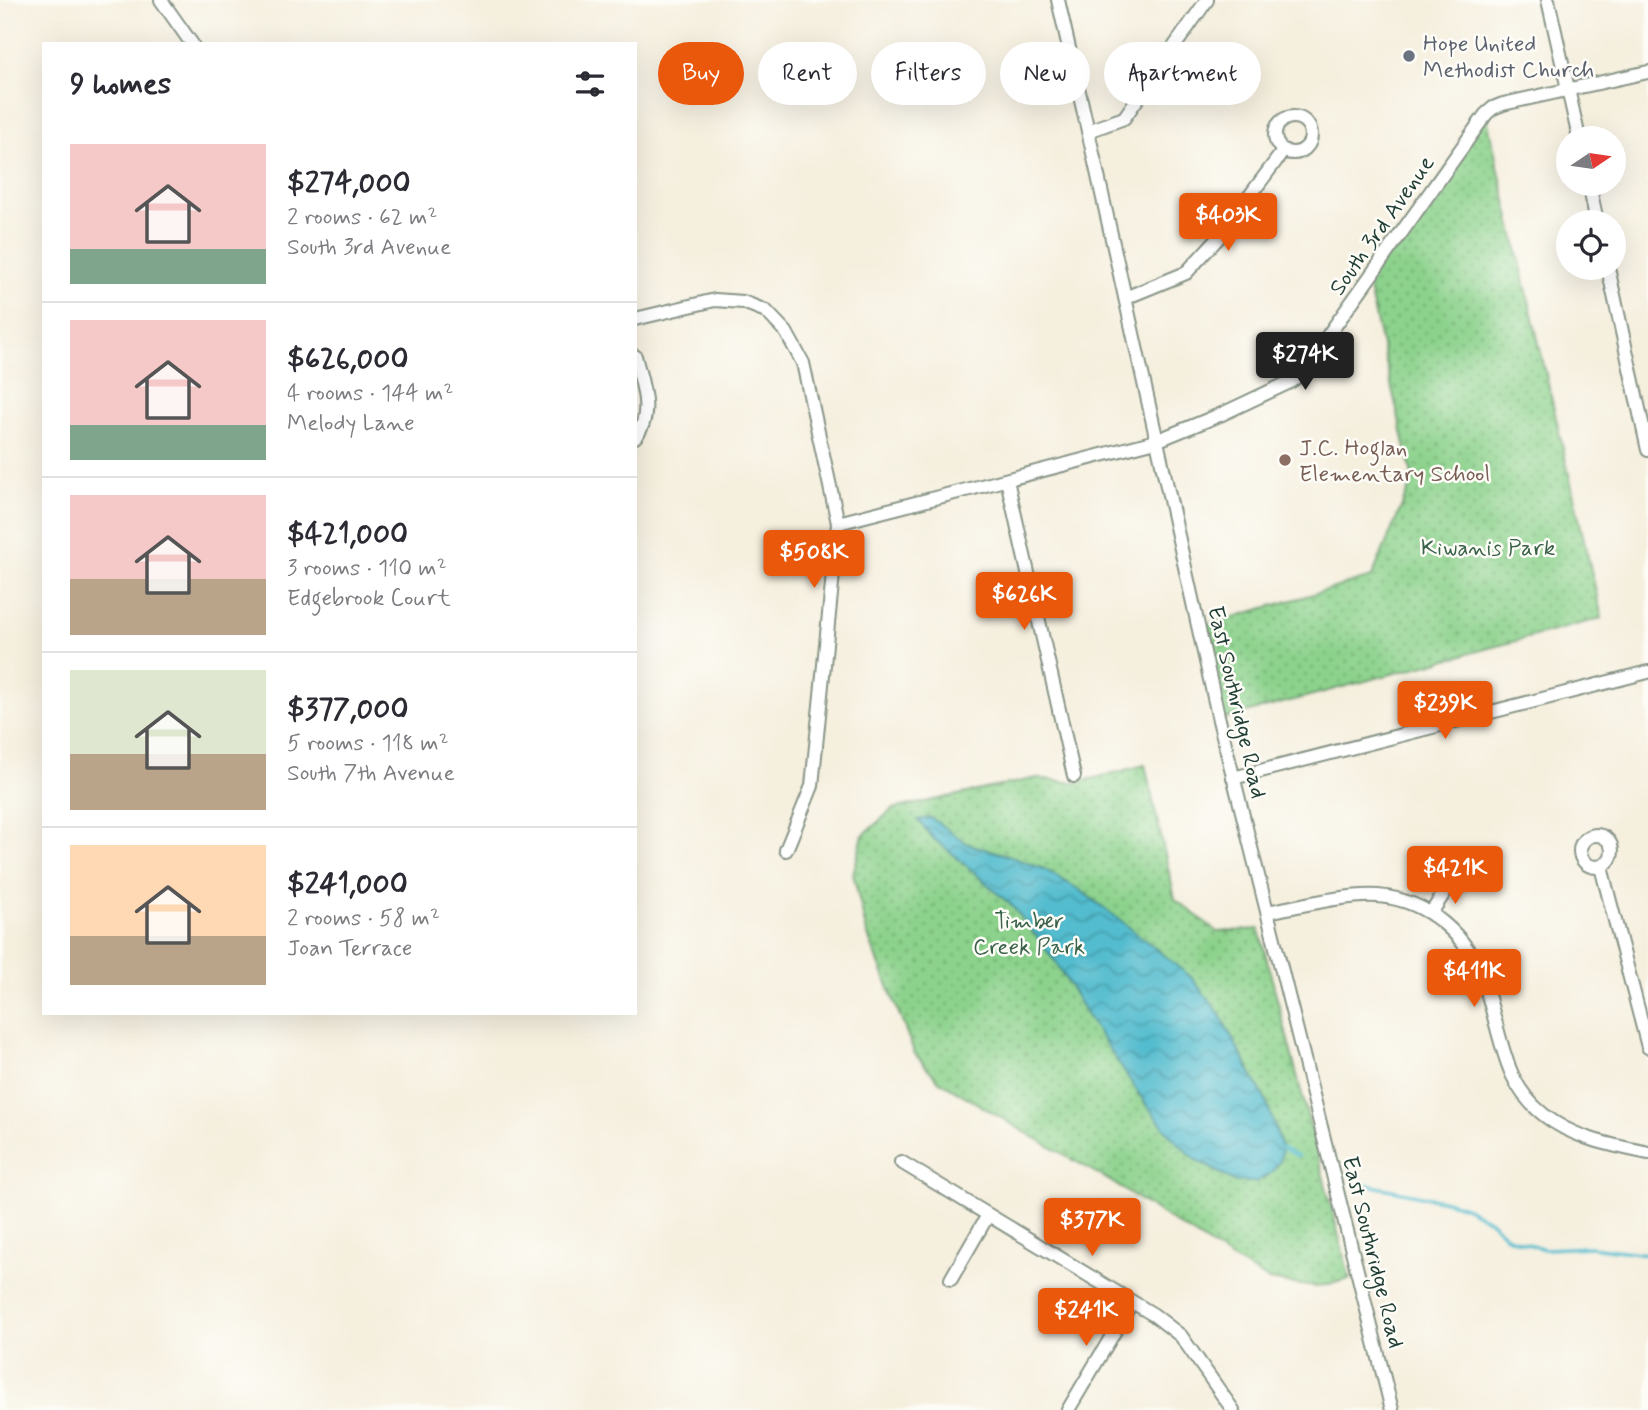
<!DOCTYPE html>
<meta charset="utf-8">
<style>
:root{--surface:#fff;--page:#f2f2f3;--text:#2b2b33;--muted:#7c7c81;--line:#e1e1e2;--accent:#ea580c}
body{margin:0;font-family:Mynerve,sans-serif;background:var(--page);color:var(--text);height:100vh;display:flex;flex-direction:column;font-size:26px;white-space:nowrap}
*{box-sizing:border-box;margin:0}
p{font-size:23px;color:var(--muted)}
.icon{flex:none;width:38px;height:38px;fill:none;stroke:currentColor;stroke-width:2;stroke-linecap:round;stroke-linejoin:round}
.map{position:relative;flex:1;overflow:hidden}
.panel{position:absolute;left:42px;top:42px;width:595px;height:973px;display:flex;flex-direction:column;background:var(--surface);border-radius:0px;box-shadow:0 7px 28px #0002}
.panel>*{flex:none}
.top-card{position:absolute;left:658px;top:42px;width:665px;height:63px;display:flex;gap:14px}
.needle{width:46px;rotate:77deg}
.fabs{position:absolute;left:1556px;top:126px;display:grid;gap:14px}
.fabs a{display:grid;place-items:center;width:70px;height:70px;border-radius:50%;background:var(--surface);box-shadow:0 7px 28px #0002;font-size:35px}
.price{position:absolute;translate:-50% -60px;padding:0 16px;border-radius:7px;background:var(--accent);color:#fff;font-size:23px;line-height:46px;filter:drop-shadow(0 2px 4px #0008)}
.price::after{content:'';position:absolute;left:50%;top:42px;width:21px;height:16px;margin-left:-10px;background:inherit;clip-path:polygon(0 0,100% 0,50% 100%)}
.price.selected{background:#222;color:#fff}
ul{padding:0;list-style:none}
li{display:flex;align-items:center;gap:21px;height:175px;padding:0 28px}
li+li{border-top:2px solid var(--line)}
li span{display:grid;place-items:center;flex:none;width:196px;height:140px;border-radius:0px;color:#555}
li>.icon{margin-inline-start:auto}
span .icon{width:84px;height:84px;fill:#fffc;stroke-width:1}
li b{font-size:30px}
h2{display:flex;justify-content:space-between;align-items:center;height:84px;padding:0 28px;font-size:30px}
.tag{padding:0 24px;border-radius:32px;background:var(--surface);box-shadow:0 7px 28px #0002;font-size:24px;line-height:63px}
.tag.selected{background:var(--accent);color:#fff}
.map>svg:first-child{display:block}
.park{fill:url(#park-dots);stroke:#568860;stroke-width:2}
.water{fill:url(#water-waves);stroke:#387c81;stroke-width:2}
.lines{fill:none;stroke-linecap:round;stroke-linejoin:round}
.stream{stroke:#52bcce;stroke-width:3.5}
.minor-casing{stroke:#8a9689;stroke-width:16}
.minor{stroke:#fff;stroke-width:12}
.worship-dot{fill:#6b7280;stroke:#fdfcf7;stroke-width:2.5}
.education-dot{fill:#8d6e63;stroke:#fdfcf7;stroke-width:2.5}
.labels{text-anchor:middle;stroke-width:5;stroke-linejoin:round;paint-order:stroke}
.worship-label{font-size:23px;fill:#5b616d;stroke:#fdfcf7;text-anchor:start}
.street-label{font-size:23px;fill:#1f3d34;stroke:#fdfcf7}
.education-label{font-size:23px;fill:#785e54;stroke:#fdfcf7;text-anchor:start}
.park-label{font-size:23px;fill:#3a624a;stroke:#fdfcf7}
</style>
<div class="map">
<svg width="1648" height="1410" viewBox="0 0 1648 1410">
<defs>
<pattern id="park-dots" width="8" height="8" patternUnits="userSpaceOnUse" patternTransform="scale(1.75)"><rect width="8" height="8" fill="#8cd28c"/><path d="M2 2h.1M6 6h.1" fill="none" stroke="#72ac73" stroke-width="1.8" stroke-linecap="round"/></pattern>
<pattern id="water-waves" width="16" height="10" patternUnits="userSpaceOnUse" patternTransform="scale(1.75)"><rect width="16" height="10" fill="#52bcce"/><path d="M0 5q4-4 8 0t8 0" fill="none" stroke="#439aa8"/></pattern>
</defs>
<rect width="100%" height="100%" fill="#fdfcf7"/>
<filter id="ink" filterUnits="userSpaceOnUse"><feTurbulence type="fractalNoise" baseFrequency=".0143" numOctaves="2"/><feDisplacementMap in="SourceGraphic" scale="14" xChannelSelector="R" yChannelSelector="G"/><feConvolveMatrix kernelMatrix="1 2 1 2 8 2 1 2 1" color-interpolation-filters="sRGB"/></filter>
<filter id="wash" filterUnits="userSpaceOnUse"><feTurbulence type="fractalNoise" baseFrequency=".00686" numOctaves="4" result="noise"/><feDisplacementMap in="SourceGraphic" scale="28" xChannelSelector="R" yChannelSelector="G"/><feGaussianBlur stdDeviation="1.57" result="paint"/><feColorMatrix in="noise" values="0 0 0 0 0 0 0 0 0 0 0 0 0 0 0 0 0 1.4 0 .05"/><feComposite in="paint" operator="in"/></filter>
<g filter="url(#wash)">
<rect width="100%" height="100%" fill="#f5efde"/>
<path class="park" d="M 1486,114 L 1602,618 L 1219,720 L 1199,627 L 1372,577 L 1413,479 L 1367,281 Z
M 1145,765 L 1175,899 L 1218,932 L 1259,929 L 1350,1279 L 1316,1287 L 1269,1280 L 1230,1258 L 1110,1181 L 1030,1135 L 938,1080 L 915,1054 L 867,933 L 853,874 L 863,835 L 893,809 L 1036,778 L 1075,783 Z"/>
<path class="water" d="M 931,818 L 968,844 L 1003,854 L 1044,869 L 1080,890 L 1120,920 L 1191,977 L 1219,1013 L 1266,1101 L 1282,1148 L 1280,1161 L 1271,1173 L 1256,1182 L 1236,1182 L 1196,1160 L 1170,1135 L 1145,1103 L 1090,1020 L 1058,966 L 1030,928 L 1012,906 L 960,860 L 934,839 L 918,820 Z"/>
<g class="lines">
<path class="stream" d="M 1282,1148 L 1298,1156
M 1368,1185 L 1450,1202 L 1467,1208 L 1490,1221 L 1507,1237 L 1544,1249 L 1590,1247 L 1648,1254"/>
</g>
</g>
<g filter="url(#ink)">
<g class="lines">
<g class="minor-casing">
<path id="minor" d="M 161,0 L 192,44
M 1058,0 L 1088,131 L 1219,720 L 1392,1410
M 1548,0 L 1579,138
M1275 135a18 18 0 1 1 36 0a18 18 0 1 1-36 0Z
M 1088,131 L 1124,118 L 1207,0
M 1589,184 L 1597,222
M 1608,268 L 1648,450
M 1125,298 L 1186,273 L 1219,237 L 1284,150
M 635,319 L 715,300 L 743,302 L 766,311 L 786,332 L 803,363 L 838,523 L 812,786 L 786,850
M 635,356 C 641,381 655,415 635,437
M 1007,480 L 1074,776
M 838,523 L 1156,441 L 1222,414 L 1290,382 L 1298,376 L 1307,365 L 1486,114 L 1493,108 L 1503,104 L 1648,72
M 1233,778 L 1648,672
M1580 851a16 16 0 1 1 32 0a16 16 0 1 1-32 0Z
M 1601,867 L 1648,1047
M 1267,912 C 1300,906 1346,894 1378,896 C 1428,900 1468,936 1484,982 C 1489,997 1493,1013 1497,1028 C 1506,1062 1514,1092 1544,1115 C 1574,1139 1612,1145 1648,1153
M 1431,913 L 1452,881
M 901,1162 L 1154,1315 L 1181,1336 L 1233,1410
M 951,1279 L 988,1215
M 1068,1410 L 1132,1302"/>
</g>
<use href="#minor" class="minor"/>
</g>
</g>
<circle class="worship-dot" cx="1409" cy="56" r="7"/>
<circle class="education-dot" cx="1285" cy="460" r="7"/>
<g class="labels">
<g class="worship-label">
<text x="1423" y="51">Hope United<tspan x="1423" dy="26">Methodist Church</tspan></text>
</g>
<g class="street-label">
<text transform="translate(1381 225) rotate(-55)" y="8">South 3rd Avenue</text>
<text transform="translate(1238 702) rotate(77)" y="8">East Southridge Road</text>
<text transform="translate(1374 1252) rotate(76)" y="8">East Southridge Road</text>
</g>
<g class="education-label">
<text x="1299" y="455">J.C. Hoglan<tspan x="1299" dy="26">Elementary School</tspan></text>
</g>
<g class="park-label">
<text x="1488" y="555">Kiwanis Park</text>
<text x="1029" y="928">Timber<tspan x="1029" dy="26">Creek Park</tspan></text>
</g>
</g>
</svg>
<div class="fabs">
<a><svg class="needle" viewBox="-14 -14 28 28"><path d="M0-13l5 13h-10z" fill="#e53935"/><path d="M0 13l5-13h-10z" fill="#7c7c81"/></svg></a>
<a><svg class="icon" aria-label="locate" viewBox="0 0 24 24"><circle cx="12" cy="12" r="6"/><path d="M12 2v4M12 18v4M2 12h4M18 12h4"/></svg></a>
</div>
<b class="price" style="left:1228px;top:253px">$403K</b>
<b class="price selected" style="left:1305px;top:392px">$274K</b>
<b class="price" style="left:814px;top:590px">$508K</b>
<b class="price" style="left:1024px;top:632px">$626K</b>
<b class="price" style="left:1445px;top:741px">$239K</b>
<b class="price" style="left:1455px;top:906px">$421K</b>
<b class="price" style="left:1474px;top:1009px">$411K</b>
<b class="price" style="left:1092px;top:1258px">$377K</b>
<b class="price" style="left:1086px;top:1348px">$241K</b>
<div class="top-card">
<a class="tag selected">Buy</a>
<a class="tag">Rent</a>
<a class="tag">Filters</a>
<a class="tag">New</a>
<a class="tag">Apartment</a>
</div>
<section class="panel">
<h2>9 homes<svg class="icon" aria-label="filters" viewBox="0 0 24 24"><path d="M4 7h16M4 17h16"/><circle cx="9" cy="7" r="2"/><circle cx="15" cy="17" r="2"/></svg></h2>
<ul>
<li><span style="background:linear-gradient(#f6c9c9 75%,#7fa58c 0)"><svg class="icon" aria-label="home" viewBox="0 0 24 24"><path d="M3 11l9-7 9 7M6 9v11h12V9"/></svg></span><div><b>$274,000</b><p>2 rooms · 62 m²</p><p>South 3rd Avenue</p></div></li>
<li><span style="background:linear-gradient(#f6c9c9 75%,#7fa58c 0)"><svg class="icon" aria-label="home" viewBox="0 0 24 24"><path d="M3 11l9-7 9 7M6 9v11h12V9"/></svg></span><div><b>$626,000</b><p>4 rooms · 144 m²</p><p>Melody Lane</p></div></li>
<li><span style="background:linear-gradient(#f6c9c9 60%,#b9a48a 0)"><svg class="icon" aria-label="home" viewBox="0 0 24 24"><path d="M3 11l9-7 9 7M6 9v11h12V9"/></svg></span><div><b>$421,000</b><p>3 rooms · 110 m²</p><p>Edgebrook Court</p></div></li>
<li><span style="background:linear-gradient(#dfe7d0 60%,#b9a48a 0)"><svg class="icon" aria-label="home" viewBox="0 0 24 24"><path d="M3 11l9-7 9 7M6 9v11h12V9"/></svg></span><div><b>$377,000</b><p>5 rooms · 118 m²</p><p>South 7th Avenue</p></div></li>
<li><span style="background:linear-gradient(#ffd9b3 65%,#b9a48a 0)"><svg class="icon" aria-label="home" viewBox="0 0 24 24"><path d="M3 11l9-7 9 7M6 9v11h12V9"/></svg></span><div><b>$241,000</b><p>2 rooms · 58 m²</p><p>Joan Terrace</p></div></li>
</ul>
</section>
</div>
